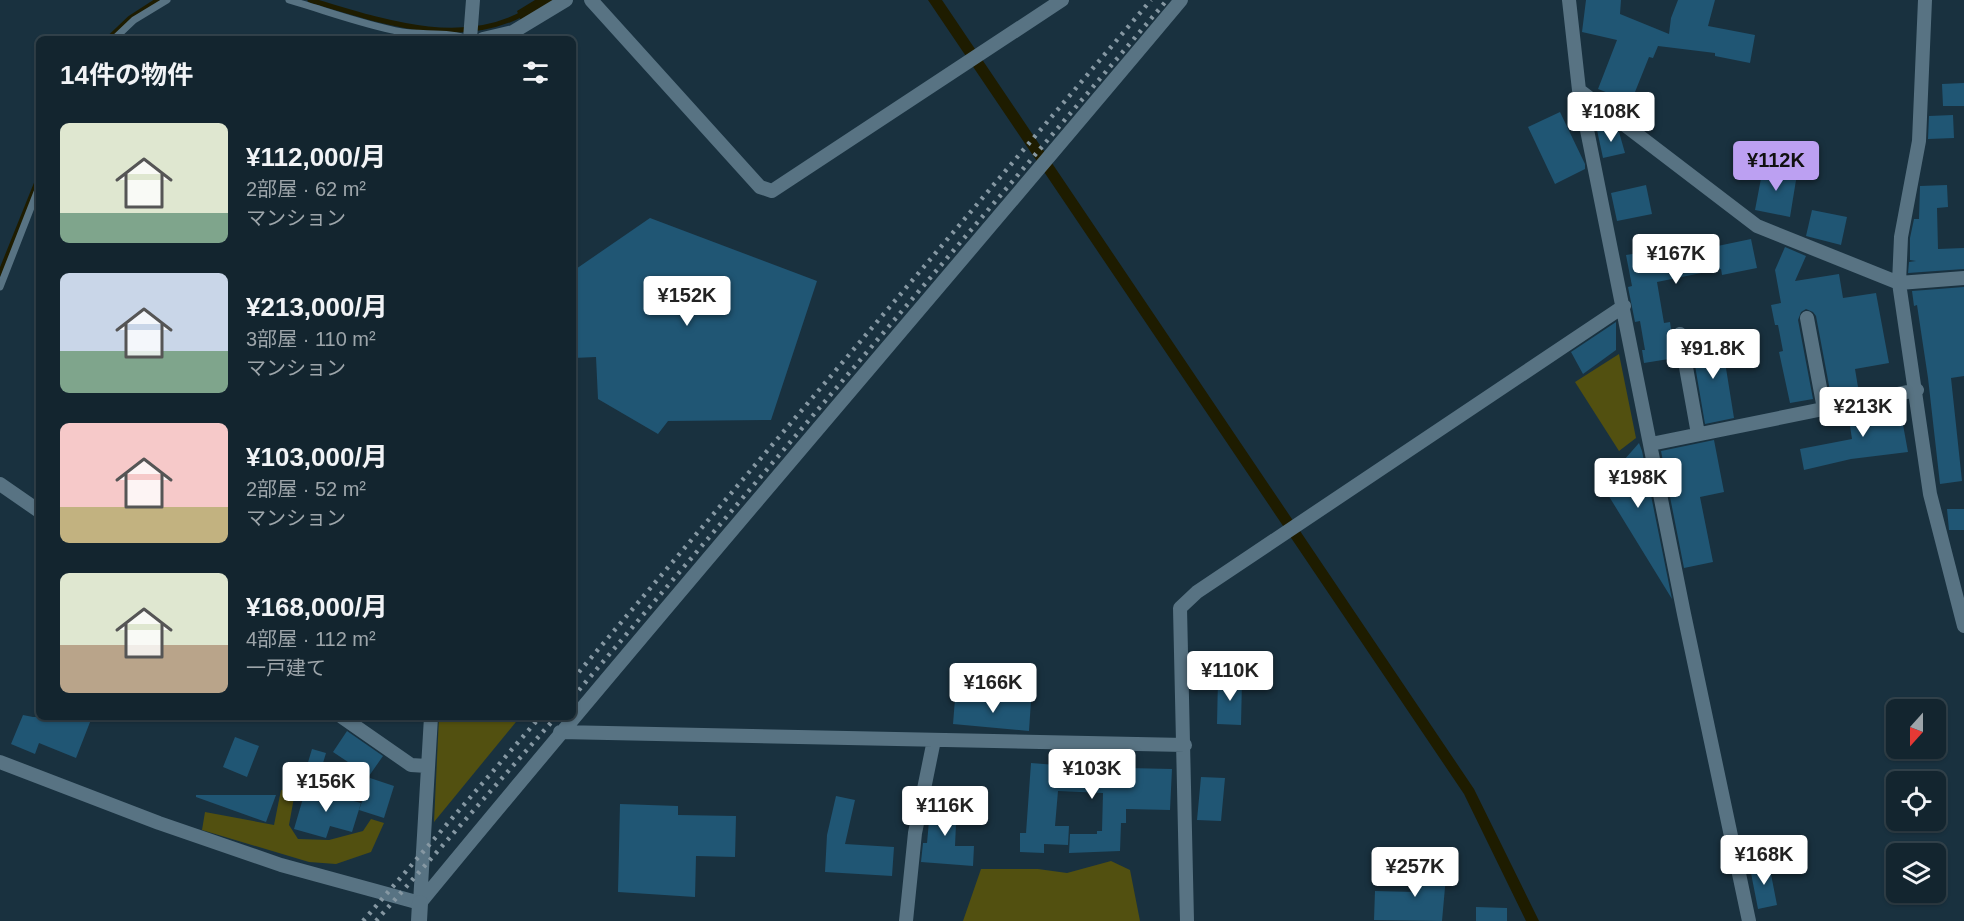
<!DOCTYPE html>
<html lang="ja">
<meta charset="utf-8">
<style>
:root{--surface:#13252f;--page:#20313b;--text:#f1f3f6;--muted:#9da5aa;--line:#32424b;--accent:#bca0f2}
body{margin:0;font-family:Arial,"Noto Sans JP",sans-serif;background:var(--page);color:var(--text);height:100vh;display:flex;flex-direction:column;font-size:22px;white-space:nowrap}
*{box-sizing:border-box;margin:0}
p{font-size:20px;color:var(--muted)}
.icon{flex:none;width:33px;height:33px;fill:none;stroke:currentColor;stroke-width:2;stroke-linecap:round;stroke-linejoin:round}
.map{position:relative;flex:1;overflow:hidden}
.side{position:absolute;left:36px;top:36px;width:540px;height:684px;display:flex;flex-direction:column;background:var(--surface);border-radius:9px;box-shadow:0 2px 4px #0004,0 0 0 2px var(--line)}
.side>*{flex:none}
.needle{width:39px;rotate:201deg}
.buttons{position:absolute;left:1886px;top:699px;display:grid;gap:12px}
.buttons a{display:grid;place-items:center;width:60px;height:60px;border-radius:9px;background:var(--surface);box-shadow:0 2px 4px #0004,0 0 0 2px var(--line);font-size:30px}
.price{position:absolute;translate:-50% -51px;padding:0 14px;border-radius:6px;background:#fff;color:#222;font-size:20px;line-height:39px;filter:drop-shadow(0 2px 3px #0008)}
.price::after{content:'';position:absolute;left:50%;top:36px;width:18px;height:14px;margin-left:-9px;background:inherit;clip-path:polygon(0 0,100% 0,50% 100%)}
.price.on{background:var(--accent);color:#111}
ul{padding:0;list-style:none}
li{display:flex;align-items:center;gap:18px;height:150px;padding:0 24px}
li span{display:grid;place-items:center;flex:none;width:168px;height:120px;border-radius:9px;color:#555}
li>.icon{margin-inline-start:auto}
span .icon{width:72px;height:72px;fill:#fffc;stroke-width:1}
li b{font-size:26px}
h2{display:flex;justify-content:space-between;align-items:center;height:72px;padding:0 24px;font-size:26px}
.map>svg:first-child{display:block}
.green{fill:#525010}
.water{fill:#1e1c00}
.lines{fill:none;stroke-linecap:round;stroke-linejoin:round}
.stream{stroke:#1e1c00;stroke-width:5}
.building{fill:#205674}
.service{stroke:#587383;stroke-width:7}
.minor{stroke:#587383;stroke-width:14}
.tertiary{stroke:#587383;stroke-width:16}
.rail{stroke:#8698a3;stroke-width:4.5;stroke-dasharray:3 6;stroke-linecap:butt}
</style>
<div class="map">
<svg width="1964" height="921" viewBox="0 0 1964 921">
<rect width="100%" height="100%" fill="#19313f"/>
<path class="green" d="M 1619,354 L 1636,438 L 1619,451 L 1575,382 Z
M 439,717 L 520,717 L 434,822 Z
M 281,790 L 295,792 L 289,825 L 298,839 L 329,840 L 363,831 L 371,819 L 384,823 L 371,852 L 336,864 L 309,862 L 202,830 L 205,812 L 274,825 Z
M 1111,861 L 1130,870 L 1140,921 L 963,921 L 981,869 L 1038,869 L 1067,873 Z"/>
<path class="water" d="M 535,0 L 556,0 L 521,21 L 517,11 Z
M 928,0 L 942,0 L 1474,789 L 1539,921 L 1526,921 L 1464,794 Z"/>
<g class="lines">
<path class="stream" d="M 310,0 C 376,19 457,50 524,13
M 108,39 L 130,18 L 158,0
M 0,274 L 39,177"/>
</g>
<path class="building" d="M 1586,0 L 1621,0 L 1620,14 L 1669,34 L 1671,18 L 1678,0 L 1715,0 L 1708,26 L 1755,35 L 1750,63 L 1715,56 L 1715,53 L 1658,46 L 1653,58 L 1649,57 L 1631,102 L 1598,89 L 1617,40 L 1582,32 Z
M 1964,83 L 1964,106 L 1943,106 L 1942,84 Z
M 1560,112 L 1585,164 L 1585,169 L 1555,184 L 1528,127 Z
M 1953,115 L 1954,138 L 1928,139 L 1929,116 Z
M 1615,129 L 1619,132 L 1625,153 L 1603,158 L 1597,130 Z
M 1763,168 L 1797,174 L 1790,217 L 1755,210 Z
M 1646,185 L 1652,214 L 1617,221 L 1611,193 Z
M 1947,185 L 1948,207 L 1937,208 L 1938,249 L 1964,248 L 1964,269 L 1908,273 L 1909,262 L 1916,261 L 1910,260 L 1910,238 L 1914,219 L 1919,219 L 1920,186 Z
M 1812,210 L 1847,217 L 1841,245 L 1806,236 Z
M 650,218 L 817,281 L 771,420 L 668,421 L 658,434 L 598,399 L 596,357 L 573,358 L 573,271 Z
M 1751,239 L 1757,268 L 1722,275 L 1721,269 L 1657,282 L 1664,323 L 1670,322 L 1675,358 L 1644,363 L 1642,350 L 1645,350 L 1640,321 L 1635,322 L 1628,287 L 1632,286 L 1626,255 L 1707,242 L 1708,248 Z
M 1785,247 L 1806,256 L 1795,281 L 1839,274 L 1843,298 L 1876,293 L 1889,363 L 1855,369 L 1859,393 L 1831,396 L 1816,316 L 1813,312 L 1806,309 L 1801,312 L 1798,320 L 1813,399 L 1790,403 L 1779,352 L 1783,351 L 1778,325 L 1775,325 L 1771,305 L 1781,303 L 1775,270 Z
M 1964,287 L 1964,376 L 1951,378 L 1962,481 L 1940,484 L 1928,378 L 1917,305 L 1914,306 L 1912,291 Z
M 1616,322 L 1616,350 L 1583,374 L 1571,352 Z
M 1721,337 L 1734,418 L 1705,424 L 1691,342 Z
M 1899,403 L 1908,452 L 1851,459 L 1804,470 L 1800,449 L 1852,439 L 1848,413 Z
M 1714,440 L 1724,492 L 1700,497 L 1713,562 L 1684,568 L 1661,451 Z
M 1639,443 L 1642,451 L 1672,599 L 1602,485 Z
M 1947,509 L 1964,509 L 1964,530 L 1949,530 Z
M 1218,679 L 1242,680 L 1241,725 L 1217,724 Z
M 955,699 L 1031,701 L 1029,731 L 953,724 Z
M 23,715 L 33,717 L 92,717 L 76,758 L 39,743 L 35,754 L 11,744 Z
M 347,731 L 383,756 L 369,776 L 333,752 Z
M 235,737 L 259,746 L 247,777 L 223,767 Z
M 312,749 L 326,753 L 317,783 L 303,779 Z
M 1083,752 L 1128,753 L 1127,768 L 1172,769 L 1170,810 L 1126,809 L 1126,823 L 1121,823 L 1120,851 L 1069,853 L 1070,834 L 1097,834 L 1097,831 L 1102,831 L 1103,793 L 1058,791 L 1055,826 L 1069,826 L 1068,845 L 1044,844 L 1044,853 L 1020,852 L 1020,833 L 1026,833 L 1031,763 L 1082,767 Z
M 1201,777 L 1225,778 L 1221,821 L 1197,820 Z
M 370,778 L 394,786 L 384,818 L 359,810 Z
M 306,788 L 361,803 L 352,832 L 330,826 L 326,838 L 294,829 Z
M 196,795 L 276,795 L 266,822 L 196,797 Z
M 836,796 L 855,800 L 845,844 L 894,847 L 892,876 L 825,872 L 827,835 Z
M 931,799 L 957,801 L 955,846 L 974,846 L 973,866 L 921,862 L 923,843 L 927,843 Z
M 620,804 L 678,806 L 678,815 L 736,816 L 735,857 L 696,856 L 695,897 L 618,892 Z
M 1416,864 L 1447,865 L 1442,921 L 1374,920 L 1375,891 L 1415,892 Z
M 1769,864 L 1777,905 L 1758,909 L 1750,868 Z
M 1476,907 L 1507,908 L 1507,921 L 1476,921 Z"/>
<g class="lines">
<path class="service" d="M 289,0 C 327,11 364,25 402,32 C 419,35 455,32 467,39
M 114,39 L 134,20 L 167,0
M 0,287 L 39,187"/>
<path class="minor" d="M 591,0 L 760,187 L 772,191 L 1062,0
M 1569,0 L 1579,90 L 1684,614 L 1749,921
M 1925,0 L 1919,141 L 1901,237 L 1899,283 L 1930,494 L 1964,626
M 470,39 L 473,0
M 483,39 L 513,32 L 566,0
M 1579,90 L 1757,226 L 1899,283 L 1964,278
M 1807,318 L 1824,409
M 1680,334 L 1698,434
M 1651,444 L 1917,390
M 0,484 L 39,511
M 342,717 L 411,765 L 427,766
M 560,732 L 1185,745
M 0,762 L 159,823 L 281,865 L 420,903
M 420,903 C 670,599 928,302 1181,0
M 420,903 L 431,717
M 906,921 L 915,833 L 934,740
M 1187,921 L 1180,608 L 1197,592 L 1624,306"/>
<path class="tertiary" d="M 419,921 L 420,903"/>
<path class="rail" d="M 573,679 L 1151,0
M 573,697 L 1167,0
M 363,921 L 540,717
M 376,921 L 556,717"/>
</g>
</svg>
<div class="buttons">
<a><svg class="needle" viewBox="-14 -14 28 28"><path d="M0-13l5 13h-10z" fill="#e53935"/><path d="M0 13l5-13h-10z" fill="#9da5aa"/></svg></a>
<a><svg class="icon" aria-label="locate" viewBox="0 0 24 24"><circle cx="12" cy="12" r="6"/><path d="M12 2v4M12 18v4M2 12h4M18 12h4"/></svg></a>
<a><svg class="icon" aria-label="layers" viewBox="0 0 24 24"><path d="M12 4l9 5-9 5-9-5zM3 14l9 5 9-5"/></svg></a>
</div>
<b class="price" style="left:1611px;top:143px">¥108K</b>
<b class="price on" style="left:1776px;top:192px">¥112K</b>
<b class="price" style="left:1676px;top:285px">¥167K</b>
<b class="price" style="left:687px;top:327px">¥152K</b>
<b class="price" style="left:1713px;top:380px">¥91.8K</b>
<b class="price" style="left:1863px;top:438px">¥213K</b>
<b class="price" style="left:1638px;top:509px">¥198K</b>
<b class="price" style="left:1230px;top:702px">¥110K</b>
<b class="price" style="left:993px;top:714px">¥166K</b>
<b class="price" style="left:1092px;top:800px">¥103K</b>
<b class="price" style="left:326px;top:813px">¥156K</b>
<b class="price" style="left:945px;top:837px">¥116K</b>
<b class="price" style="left:1764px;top:886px">¥168K</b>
<b class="price" style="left:1415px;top:898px">¥257K</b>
<section class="side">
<h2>14件の物件<svg class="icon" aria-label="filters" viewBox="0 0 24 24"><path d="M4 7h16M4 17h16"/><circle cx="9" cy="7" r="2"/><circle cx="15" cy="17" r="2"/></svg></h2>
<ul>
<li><span style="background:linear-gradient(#dfe7d0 75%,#7fa58c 0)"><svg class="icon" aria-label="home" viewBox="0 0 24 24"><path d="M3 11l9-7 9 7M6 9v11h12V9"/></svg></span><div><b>¥112,000/月</b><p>2部屋 · 62 m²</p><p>マンション</p></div></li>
<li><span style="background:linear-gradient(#c9d6e8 65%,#7fa58c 0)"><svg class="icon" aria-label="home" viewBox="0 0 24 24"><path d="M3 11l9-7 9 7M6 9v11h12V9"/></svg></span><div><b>¥213,000/月</b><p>3部屋 · 110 m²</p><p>マンション</p></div></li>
<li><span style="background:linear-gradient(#f6c9c9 70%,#c2b280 0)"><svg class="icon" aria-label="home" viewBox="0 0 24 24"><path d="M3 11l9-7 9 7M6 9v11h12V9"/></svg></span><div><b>¥103,000/月</b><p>2部屋 · 52 m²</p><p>マンション</p></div></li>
<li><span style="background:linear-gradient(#dfe7d0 60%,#b9a48a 0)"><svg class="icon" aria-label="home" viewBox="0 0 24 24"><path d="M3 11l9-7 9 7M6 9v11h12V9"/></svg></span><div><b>¥168,000/月</b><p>4部屋 · 112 m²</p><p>一戸建て</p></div></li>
</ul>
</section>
</div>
